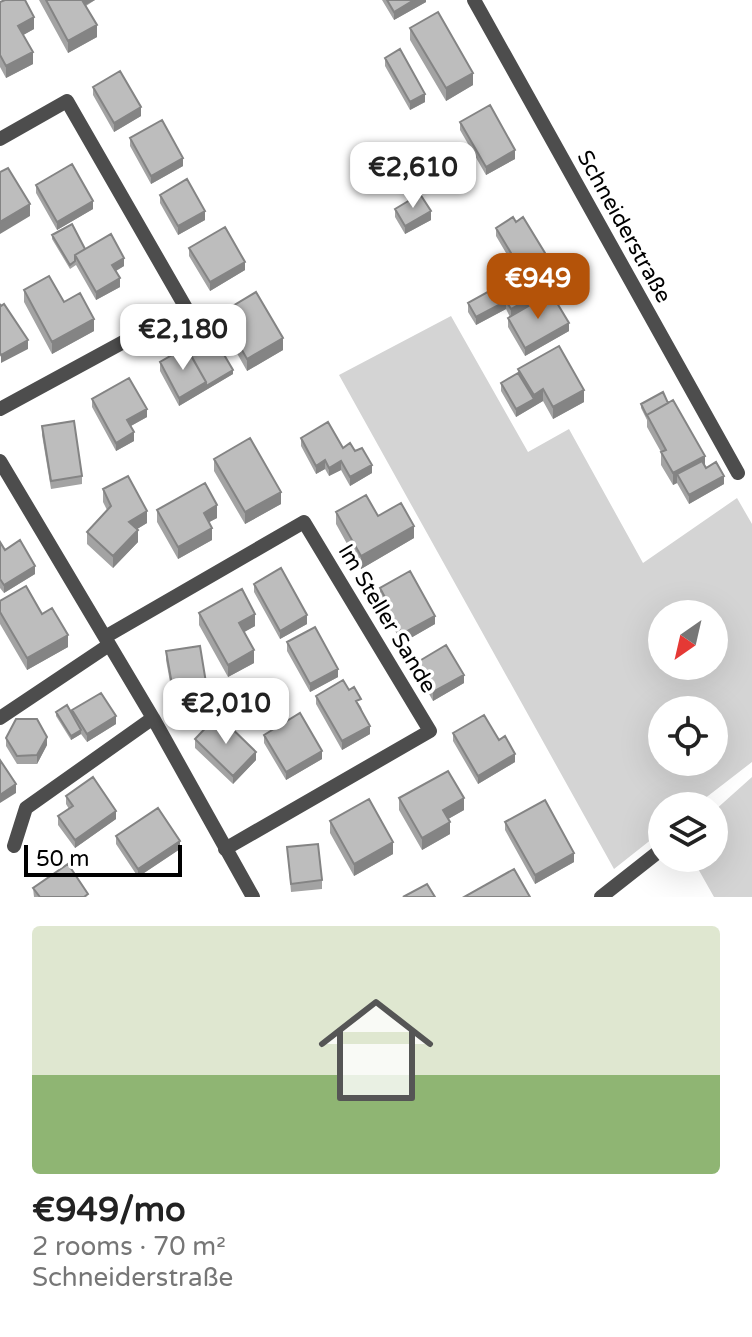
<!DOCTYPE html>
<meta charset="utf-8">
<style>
:root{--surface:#fff;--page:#f6f6f6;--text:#222;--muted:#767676;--accent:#b45309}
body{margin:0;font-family:"Varela Round",sans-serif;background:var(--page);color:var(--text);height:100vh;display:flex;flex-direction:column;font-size:30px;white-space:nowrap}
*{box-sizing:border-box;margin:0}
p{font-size:26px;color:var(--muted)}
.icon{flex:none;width:44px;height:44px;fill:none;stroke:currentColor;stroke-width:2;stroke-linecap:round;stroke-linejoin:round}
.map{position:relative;height:897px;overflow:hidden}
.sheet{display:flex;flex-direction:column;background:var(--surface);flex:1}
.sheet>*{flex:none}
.needle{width:52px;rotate:214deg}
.controls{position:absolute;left:648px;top:600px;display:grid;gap:16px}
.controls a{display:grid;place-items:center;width:80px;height:80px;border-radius:50%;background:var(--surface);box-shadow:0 8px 32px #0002;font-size:40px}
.scale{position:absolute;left:24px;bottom:20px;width:158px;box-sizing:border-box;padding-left:8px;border:4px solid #000;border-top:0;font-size:22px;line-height:28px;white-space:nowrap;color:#000;-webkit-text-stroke:6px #fff;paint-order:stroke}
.price{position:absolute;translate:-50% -68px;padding:0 18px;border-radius:16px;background:#fff;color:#222;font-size:26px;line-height:52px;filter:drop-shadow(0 2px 4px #0008)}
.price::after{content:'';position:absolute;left:50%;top:48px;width:24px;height:18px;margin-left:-12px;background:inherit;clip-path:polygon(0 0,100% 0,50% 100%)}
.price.current{background:var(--accent);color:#fff}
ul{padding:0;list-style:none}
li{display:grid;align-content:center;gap:16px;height:424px;padding:0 32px}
li span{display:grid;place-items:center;height:248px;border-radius:8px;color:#555}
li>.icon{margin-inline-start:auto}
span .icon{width:144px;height:144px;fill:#fffc;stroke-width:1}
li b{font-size:34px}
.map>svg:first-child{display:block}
.green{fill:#d4d4d4;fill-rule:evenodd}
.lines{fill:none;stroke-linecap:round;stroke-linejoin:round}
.minor{stroke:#4d4d4d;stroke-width:14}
.wall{fill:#a3a3a3}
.shaded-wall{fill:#848484}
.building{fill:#bdbdbd;stroke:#848484;stroke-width:2}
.labels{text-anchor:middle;stroke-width:7;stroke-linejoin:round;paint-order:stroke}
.street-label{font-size:22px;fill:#000;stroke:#fff}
</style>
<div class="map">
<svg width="752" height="897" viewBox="0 0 752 897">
<rect width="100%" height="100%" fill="#fff"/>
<path class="green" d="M 451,316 L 528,452 L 569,429 L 643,563 L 737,498 L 752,524 L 752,762 L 695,806 L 662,806 L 662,831 L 614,869 L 339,375 ZM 714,614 L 714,666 L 662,666 L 662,614 ZM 714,710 L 714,762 L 662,762 L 662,710 Z
M 752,777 L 752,897 L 714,897 L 692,858 L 714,858 L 714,811 Z"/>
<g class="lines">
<path class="minor" d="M 474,0 L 738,473
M 0,139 L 67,101 L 186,308 L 0,409
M 0,461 L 153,718 L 253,897
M 105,637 L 304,522 L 430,731 L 225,849
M 0,718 L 109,645
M 14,846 L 26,808 L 153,718
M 601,897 L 662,849"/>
</g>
<path class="wall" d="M 39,0 L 95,0 L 86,6 L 97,37 L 68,53 Z
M 382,0 L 426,0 L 426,2 L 394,20 Z
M 0,2 L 34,29 L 23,35 L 33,64 L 6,78 L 0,67 Z
M 410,28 L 473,85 L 446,101 L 410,40 Z
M 385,58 L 425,102 L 410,110 L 385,66 Z
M 93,87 L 141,116 L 114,132 L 93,95 Z
M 460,122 L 515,159 L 486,175 L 460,130 Z
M 130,138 L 183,166 L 151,184 L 130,146 Z
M 36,185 L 93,209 L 57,230 L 36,193 Z
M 160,195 L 205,220 L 178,235 L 160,203 Z
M 395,209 L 431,220 L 405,234 L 395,217 Z
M 496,228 L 545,261 L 525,273 L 537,302 L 569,331 L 525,356 L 508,327 L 508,318 L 510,317 L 506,309 L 476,325 L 468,312 L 468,303 L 519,275 L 496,236 Z
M 52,235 L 124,266 L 116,271 L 120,287 L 96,300 L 76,265 L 70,269 L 52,239 Z
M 189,248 L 245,270 L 210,291 L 189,256 Z
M 24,290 L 64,302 L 94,331 L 52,354 L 24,302 Z
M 221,313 L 283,350 L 247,371 L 221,325 Z
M 188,350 L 233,374 L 179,406 L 160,371 L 160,362 Z
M 518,369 L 584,402 L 553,419 L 543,401 L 516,417 L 501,391 L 501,383 L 518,373 Z
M 92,399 L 147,417 L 131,426 L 134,441 L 116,451 L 92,407 Z
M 641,404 L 706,468 L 724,484 L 689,504 L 677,483 L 673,485 L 661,465 L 661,452 L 647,427 L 647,420 L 641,408 Z
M 42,426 L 82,476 L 82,484 L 51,489 L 42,435 Z
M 301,438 L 355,451 L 372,473 L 350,486 L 341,470 L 329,476 L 325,469 L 316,474 L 301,446 Z
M 214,459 L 281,504 L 245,524 L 214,471 Z
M 103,489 L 147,523 L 137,529 L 138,542 L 113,568 L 87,544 L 87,532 L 107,510 L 103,502 Z
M 157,510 L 217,518 L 209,522 L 212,540 L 178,559 L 157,522 Z
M 336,512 L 378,516 L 414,538 L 361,569 L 336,524 Z
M 0,542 L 5,550 L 35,574 L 4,593 L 0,588 Z
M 254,584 L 307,624 L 280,639 L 254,592 Z
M 380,588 L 435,624 L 402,643 L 385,613 L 385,606 L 380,596 Z
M 0,601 L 42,614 L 68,647 L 27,670 L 0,624 Z
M 199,613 L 255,626 L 244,632 L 254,663 L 228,677 L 199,625 Z
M 287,642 L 338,677 L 310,692 L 287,651 Z
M 166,651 L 209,701 L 209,710 L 176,715 L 166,660 Z
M 416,663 L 464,683 L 433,701 L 416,671 Z
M 349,690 L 361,707 L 370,734 L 342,750 L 316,704 L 316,696 Z
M 72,710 L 116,724 L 87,742 L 81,734 L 71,740 L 56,716 L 56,712 L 72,713 Z
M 453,733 L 515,762 L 478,784 L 453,741 Z
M 264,735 L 322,759 L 286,780 L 264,743 Z
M 6,738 L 47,745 L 37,764 L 17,764 L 6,746 Z
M 195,739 L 256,760 L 233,784 L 195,748 Z
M 66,796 L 116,819 L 75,848 L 58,825 L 58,816 L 69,809 L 66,804 Z
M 399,798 L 464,810 L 448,819 L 450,834 L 422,850 L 399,810 Z
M 330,821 L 393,854 L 354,876 L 330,833 Z
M 505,822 L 574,862 L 535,884 L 505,830 Z
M 116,836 L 180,849 L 138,877 L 116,844 Z
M 287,847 L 322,880 L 322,889 L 291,892 Z
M 33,888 L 88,897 L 34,897 Z"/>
<path class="shaded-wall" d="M 80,0 L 95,0 L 80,8 Z
M 414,0 L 426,0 L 426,2 L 394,20 L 394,12 Z
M 34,17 L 34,29 L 18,38 L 18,26 Z
M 97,25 L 97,37 L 68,53 L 68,41 Z
M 33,52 L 33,64 L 6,78 L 6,66 Z
M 473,73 L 473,85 L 446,101 L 446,88 Z
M 425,94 L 425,102 L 410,110 L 410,102 Z
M 141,107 L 141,116 L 114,132 L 114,123 Z
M 515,150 L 515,159 L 486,175 L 486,167 Z
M 183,158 L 183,166 L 151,184 L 151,176 Z
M 93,201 L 93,209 L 57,230 L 57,222 Z
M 30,204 L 30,216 L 0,234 L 0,222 Z
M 205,211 L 205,220 L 178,235 L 178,226 Z
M 431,211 L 431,220 L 405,234 L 405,226 Z
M 545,253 L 545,261 L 520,276 L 520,268 Z
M 124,258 L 124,266 L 112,273 L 112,265 Z
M 245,262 L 245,270 L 210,291 L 210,282 Z
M 120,278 L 120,287 L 96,300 L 96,292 Z
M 537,294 L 537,302 L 511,318 L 511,309 Z
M 506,301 L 506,309 L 476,325 L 476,317 Z
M 94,319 L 94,331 L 52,354 L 52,342 Z
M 569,323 L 569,331 L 525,356 L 525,348 Z
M 283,338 L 283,350 L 247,371 L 247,359 Z
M 28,340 L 28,349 L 1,363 L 1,355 Z
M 233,370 L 233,374 L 179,406 L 179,398 L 206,382 Z
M 543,389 L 543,401 L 516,417 L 516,409 L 534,399 L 534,395 Z
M 584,390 L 584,402 L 553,419 L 553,407 Z
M 147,409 L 147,417 L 127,428 L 127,420 Z
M 134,432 L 134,441 L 116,451 L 116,443 Z
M 705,456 L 705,468 L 677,474 L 677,483 L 673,485 L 673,473 Z
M 325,460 L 325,469 L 316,474 L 316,466 Z
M 341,461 L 341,470 L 329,476 L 329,468 Z
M 372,465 L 372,473 L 350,486 L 350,477 Z
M 724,476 L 724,484 L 689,504 L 689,495 Z
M 281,492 L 281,504 L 245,524 L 245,512 Z
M 217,505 L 217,518 L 204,525 L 204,513 Z
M 147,511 L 147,523 L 129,534 L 129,522 Z
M 414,526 L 414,538 L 361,569 L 361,556 Z
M 212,528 L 212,540 L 178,559 L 178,547 Z
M 138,530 L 138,542 L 113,568 L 113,556 Z
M 35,566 L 35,574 L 4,593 L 4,585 Z
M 255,614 L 255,626 L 239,635 L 239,623 Z
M 307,615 L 307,624 L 280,639 L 280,631 Z
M 435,616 L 435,624 L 402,643 L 402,634 Z
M 68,635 L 68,647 L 27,670 L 27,658 Z
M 254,650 L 254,663 L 228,677 L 228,665 Z
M 338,669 L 338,677 L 310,692 L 310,684 Z
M 464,675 L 464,683 L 433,701 L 433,692 Z
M 116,716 L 116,724 L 87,742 L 87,734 Z
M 370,726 L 370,734 L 342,750 L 342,741 Z
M 81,730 L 81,734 L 71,740 L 71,736 Z
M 47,737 L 47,745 L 37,764 L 37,755 Z
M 322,751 L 322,759 L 286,780 L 286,772 Z
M 256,752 L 256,760 L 233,784 L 233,776 Z
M 515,754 L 515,762 L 478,784 L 478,776 Z
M 16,784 L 16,793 L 0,803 L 0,795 Z
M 464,798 L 464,810 L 443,822 L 443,810 Z
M 116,811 L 116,819 L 75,848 L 75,840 Z
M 450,822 L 450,834 L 422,850 L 422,838 Z
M 180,841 L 180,849 L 138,877 L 138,869 Z
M 393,842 L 393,854 L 354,876 L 354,864 Z
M 574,853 L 574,862 L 535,884 L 535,875 Z"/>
<path class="building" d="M 5,0 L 25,0 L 34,17 L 18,26 L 33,52 L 6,66 L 0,55 L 0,2 Z
M 46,0 L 82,0 L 97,25 L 68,41 Z
M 387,0 L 414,0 L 394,12 Z
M 438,12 L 473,73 L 446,88 L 410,28 Z
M 400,49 L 425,94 L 410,102 L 385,58 Z
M 120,71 L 141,107 L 114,123 L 93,87 Z
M 490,105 L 515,150 L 486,167 L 460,122 Z
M 162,120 L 183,158 L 151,176 L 130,138 Z
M 72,164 L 93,201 L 57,222 L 36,185 Z
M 8,168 L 30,204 L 0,222 L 0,172 Z
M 187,179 L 205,211 L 178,226 L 160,195 Z
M 420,194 L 431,211 L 405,226 L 395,209 Z
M 513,217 L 516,222 L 523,217 L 545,253 L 520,268 L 496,228 Z
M 72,224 L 85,249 L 75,255 L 75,261 L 70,265 L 52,235 Z
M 225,227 L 245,262 L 210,282 L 189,248 Z
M 111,234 L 124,258 L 112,265 L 120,278 L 96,292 L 75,255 Z
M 524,272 L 537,294 L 511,309 L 506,301 L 476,317 L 468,303 Z
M 49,276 L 64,302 L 80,293 L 94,319 L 52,342 L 24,290 Z
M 256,292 L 283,338 L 247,359 L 221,313 Z
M 551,293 L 569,323 L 525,348 L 508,318 Z
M 0,304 L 1,306 L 4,304 L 28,340 L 1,355 L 0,353 Z
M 213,336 L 233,370 L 206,386 L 206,382 L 188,350 Z
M 559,346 L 584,390 L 553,407 L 543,389 L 534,395 L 518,369 Z
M 186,347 L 206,382 L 179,398 L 160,362 Z
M 518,373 L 534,399 L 516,409 L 501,383 Z
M 129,378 L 147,409 L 127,420 L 134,432 L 116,443 L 92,399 Z
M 663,392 L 668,403 L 647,415 L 647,416 L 641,404 Z
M 673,400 L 705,456 L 673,473 L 661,452 L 666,450 L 647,415 Z
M 74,421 L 82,476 L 51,481 L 42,426 Z
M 328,422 L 343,448 L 350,443 L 355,451 L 362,448 L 372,465 L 350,477 L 341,461 L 329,468 L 325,460 L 316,466 L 301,438 Z
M 250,438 L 281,492 L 245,512 L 214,459 Z
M 702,461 L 706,468 L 716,462 L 724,476 L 689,495 L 677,474 Z
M 128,476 L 147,511 L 129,522 L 138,530 L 113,556 L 87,532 L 111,506 L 103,489 Z
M 205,483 L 217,505 L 204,513 L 212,528 L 178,547 L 157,510 Z
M 366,495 L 378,516 L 401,503 L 414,526 L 361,556 L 336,512 Z
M 20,540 L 35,566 L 4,585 L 0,579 L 0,542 L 5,550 Z
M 281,568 L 307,615 L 280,631 L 254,584 Z
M 410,571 L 435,616 L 402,634 L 385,605 L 388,603 L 380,588 Z
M 26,586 L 42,614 L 52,608 L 68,635 L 27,658 L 0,612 L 0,601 Z
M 242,589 L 255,614 L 239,623 L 254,650 L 228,665 L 199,613 Z
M 315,627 L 338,669 L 310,684 L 287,642 Z
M 446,645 L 464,675 L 433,692 L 416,663 Z
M 200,646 L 209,701 L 176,707 L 166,651 Z
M 343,680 L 349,690 L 354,687 L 361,699 L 356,701 L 370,726 L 342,741 L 316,696 Z
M 101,693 L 116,716 L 87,734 L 72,710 Z
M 67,705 L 81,730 L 71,736 L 56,712 Z
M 300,713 L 322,751 L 286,772 L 264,735 Z
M 218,715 L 256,752 L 233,776 L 195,739 Z
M 484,715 L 499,740 L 505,736 L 515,754 L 478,776 L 453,733 Z
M 16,719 L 37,719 L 47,737 L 37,755 L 17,756 L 6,738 Z
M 0,760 L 16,784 L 0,795 Z
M 448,771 L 464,798 L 443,810 L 450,822 L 422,838 L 399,798 Z
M 93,777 L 116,811 L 75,840 L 58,816 L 73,806 L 66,796 Z
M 369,799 L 393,842 L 354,864 L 330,821 Z
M 545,800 L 574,853 L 535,875 L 505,822 Z
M 158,808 L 180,841 L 138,869 L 116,836 Z
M 318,844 L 322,880 L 291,884 L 287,847 Z
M 68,864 L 88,894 L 84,897 L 40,897 L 33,888 Z
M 514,869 L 530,897 L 464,897 Z
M 427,884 L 435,897 L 403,897 Z"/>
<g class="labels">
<g class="street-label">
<text transform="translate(625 226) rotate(61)" y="8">Schneiderstraße</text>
<text transform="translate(388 618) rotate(59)" y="8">Im Steller Sande</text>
</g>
</g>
</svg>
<div class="controls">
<a><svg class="needle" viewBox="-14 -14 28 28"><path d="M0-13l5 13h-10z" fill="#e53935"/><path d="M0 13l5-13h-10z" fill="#767676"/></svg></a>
<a><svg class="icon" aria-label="locate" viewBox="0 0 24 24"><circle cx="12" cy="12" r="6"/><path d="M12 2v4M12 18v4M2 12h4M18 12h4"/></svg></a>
<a><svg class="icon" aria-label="layers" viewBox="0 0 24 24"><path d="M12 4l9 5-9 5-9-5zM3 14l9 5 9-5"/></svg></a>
</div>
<div class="scale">50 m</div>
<b class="price" style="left:413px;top:210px">€2,610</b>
<b class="price current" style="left:538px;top:321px">€949</b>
<b class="price" style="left:183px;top:372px">€2,180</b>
<b class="price" style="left:226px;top:746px">€2,010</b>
</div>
<section class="sheet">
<ul>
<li><span style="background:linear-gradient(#dfe7d0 60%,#8fb573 0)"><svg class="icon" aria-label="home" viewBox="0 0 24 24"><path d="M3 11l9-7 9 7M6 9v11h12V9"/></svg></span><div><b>€949/mo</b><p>2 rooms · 70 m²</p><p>Schneiderstraße</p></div></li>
</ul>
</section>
